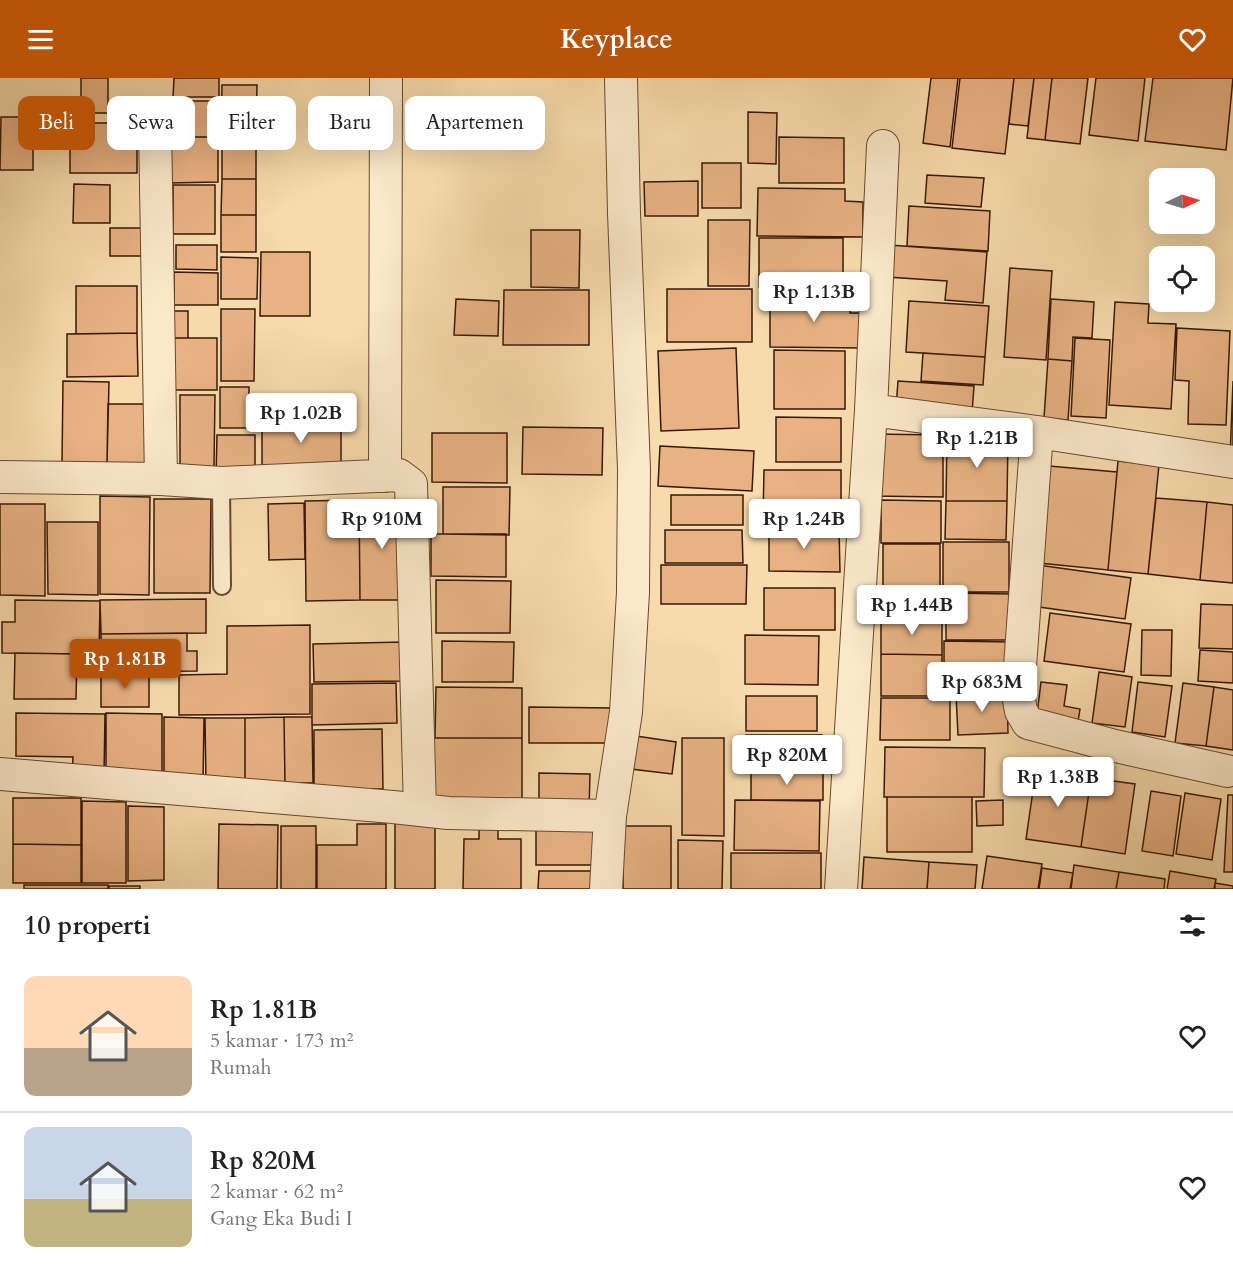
<!DOCTYPE html>
<html lang="id">
<meta charset="utf-8">
<style>
:root{--surface:#fff;--page:#f6f6f6;--text:#222;--muted:#767676;--line:#e0e0e0;--accent:#b45309}
body{margin:0;font-family:Cardo,serif;background:var(--page);color:var(--text);height:100vh;display:flex;flex-direction:column;font-size:22px;white-space:nowrap}
*{box-sizing:border-box;margin:0}
p{font-size:20px;color:var(--muted)}
.icon{flex:none;width:33px;height:33px;fill:none;stroke:currentColor;stroke-width:2;stroke-linecap:round;stroke-linejoin:round}
.map{position:relative;height:811px;overflow:hidden}
.sheet{display:flex;flex-direction:column;background:var(--surface);flex:1}
.sheet>*{flex:none}
.banner{position:absolute;left:18px;top:18px;width:600px;height:54px;display:flex;gap:12px}
.needle{width:39px;rotate:86deg}
.tools{position:absolute;left:1149px;top:90px;display:grid;gap:12px}
.tools a{display:grid;place-items:center;width:66px;height:66px;border-radius:12px;background:var(--surface);box-shadow:0 6px 24px #0002;font-size:30px}
.price{position:absolute;translate:-50% -51px;padding:0 14px;border-radius:6px;background:#fff;color:#222;font-size:20px;line-height:39px;filter:drop-shadow(0 2px 3px #0008)}
.price::after{content:'';position:absolute;left:50%;top:36px;width:18px;height:14px;margin-left:-9px;background:inherit;clip-path:polygon(0 0,100% 0,50% 100%)}
.price.active{background:var(--accent);color:#fff}
ul{padding:0;list-style:none}
li{display:flex;align-items:center;gap:18px;height:150px;padding:0 24px}
li+li{border-top:2px solid var(--line)}
li span{display:grid;place-items:center;flex:none;width:168px;height:120px;border-radius:12px;color:#555}
li>.icon{margin-inline-start:auto}
span .icon{width:72px;height:72px;fill:#fffc;stroke-width:1}
li b{font-size:26px}
h2{display:flex;justify-content:space-between;align-items:center;height:72px;padding:0 24px;font-size:26px}
.chip{padding:0 21px;border-radius:12px;background:var(--surface);box-shadow:0 6px 24px #0002;font-size:21px;line-height:54px}
.chip.active{background:var(--accent);color:#fff}
header{display:flex;justify-content:space-between;align-items:center;height:78px;padding:0 24px;background:var(--accent);color:#fff;font-size:27px;font-weight:700}
.map>svg:first-child{display:block}
.building{fill:#e8b283;stroke:#391807;stroke-width:1.5}
.lines{fill:none;stroke-linecap:round;stroke-linejoin:round}
.service-casing{stroke:#684930;stroke-width:20}
.minor-casing{stroke:#684930;stroke-width:34}
.service{stroke:#fae8c9;stroke-width:16}
.minor{stroke:#fae8c9;stroke-width:32}
</style>
<header><svg class="icon" aria-label="menu" viewBox="0 0 24 24"><path d="M4 6h16M4 12h16M4 18h16"/></svg>Keyplace<svg class="icon" aria-label="heart" viewBox="0 0 24 24"><path d="M12 20l-8-8c-3-5 5-10 8-4 3-6 11-1 8 4z"/></svg></header>
<div class="map">
<svg width="1233" height="811" viewBox="0 0 1233 811">
<rect width="100%" height="100%" fill="#f7dbac"/>
<filter id="stains"><feTurbulence type="fractalNoise" baseFrequency=".00333" numOctaves="4"/><feColorMatrix values="0 0 0 0 .2 0 0 0 0 .09 0 0 0 0 .02 0 0 0 .5 -.17"/></filter>
<radialGradient id="worn" r=".72"><stop offset=".6" stop-color="#630" stop-opacity="0"/><stop offset="1" stop-color="#630" stop-opacity=".3"/></radialGradient>
<path class="building" d="M 81,0 L 108,0 L 108,35 L 81,35 Z
M 174,0 L 219,0 L 219,19 L 173,19 Z
M 931,0 L 958,0 L 950,69 L 923,65 Z
M 960,0 L 1014,0 L 1005,76 L 952,70 Z
M 1014,0 L 1034,0 L 1028,48 L 1009,46 Z
M 1034,0 L 1052,0 L 1045,62 L 1027,60 Z
M 1052,0 L 1088,0 L 1080,66 L 1045,62 Z
M 1096,0 L 1145,0 L 1138,63 L 1089,57 Z
M 1153,0 L 1233,0 L 1226,72 L 1145,63 Z
M 222,7 L 257,7 L 256,56 L 221,57 Z
M 170,23 L 218,23 L 218,59 L 170,59 Z
M 748,34 L 777,35 L 776,86 L 748,85 Z
M 1,39 L 33,39 L 33,92 L 0,92 Z
M 70,45 L 137,45 L 137,95 L 70,95 Z
M 170,59 L 218,59 L 218,104 L 169,105 Z
M 779,59 L 844,60 L 844,105 L 779,105 Z
M 222,63 L 256,63 L 256,101 L 222,101 Z
M 702,85 L 741,85 L 741,130 L 702,130 Z
M 927,97 L 984,100 L 981,129 L 925,125 Z
M 222,101 L 256,101 L 256,137 L 221,137 Z
M 698,103 L 698,138 L 645,138 L 644,104 Z
M 74,106 L 110,107 L 110,145 L 73,145 Z
M 173,107 L 215,107 L 215,156 L 173,156 Z
M 758,110 L 845,111 L 845,123 L 863,124 L 863,159 L 757,158 Z
M 909,128 L 990,133 L 988,173 L 907,168 Z
M 221,137 L 256,137 L 256,174 L 221,174 Z
M 708,142 L 750,142 L 749,208 L 708,208 Z
M 110,150 L 148,150 L 148,178 L 110,178 Z
M 531,152 L 580,152 L 579,210 L 531,209 Z
M 759,160 L 843,160 L 843,209 L 759,209 Z
M 176,167 L 217,167 L 217,192 L 176,191 Z
M 889,167 L 987,174 L 983,225 L 945,222 L 947,203 L 887,199 Z
M 261,174 L 310,174 L 310,238 L 260,238 Z
M 221,179 L 258,180 L 257,221 L 221,221 Z
M 1010,190 L 1052,193 L 1046,282 L 1004,279 Z
M 174,194 L 218,195 L 218,227 L 174,227 Z
M 76,208 L 137,208 L 137,255 L 76,256 Z
M 667,211 L 752,211 L 752,264 L 667,264 Z
M 504,212 L 589,212 L 589,267 L 503,267 Z
M 770,219 L 850,219 L 850,235 L 862,235 L 862,270 L 770,269 Z
M 456,221 L 499,223 L 498,258 L 454,257 Z
M 1051,221 L 1094,224 L 1092,260 L 1073,259 L 1072,283 L 1048,281 Z
M 909,223 L 989,228 L 985,279 L 906,274 Z
M 1115,224 L 1149,226 L 1148,245 L 1176,246 L 1171,331 L 1109,327 Z
M 221,231 L 255,231 L 254,303 L 221,303 Z
M 166,233 L 188,233 L 188,260 L 166,260 Z
M 1177,250 L 1230,253 L 1226,347 L 1188,346 L 1189,303 L 1175,302 Z
M 137,255 L 138,298 L 67,299 L 67,256 Z
M 166,260 L 217,260 L 217,312 L 166,312 Z
M 1075,260 L 1110,262 L 1106,340 L 1071,338 Z
M 736,270 L 739,350 L 661,353 L 658,273 Z
M 774,272 L 845,273 L 845,331 L 774,331 Z
M 923,275 L 985,279 L 983,307 L 921,303 Z
M 1048,281 L 1072,283 L 1068,342 L 1044,340 Z
M 63,303 L 109,304 L 107,385 L 62,384 Z
M 898,303 L 974,308 L 972,335 L 896,330 Z
M 1233,303 L 1233,380 L 1230,380 Z
M 220,309 L 249,309 L 249,350 L 220,350 Z
M 180,317 L 215,317 L 214,389 L 180,389 Z
M 108,326 L 148,326 L 147,385 L 107,385 Z
M 776,339 L 841,340 L 841,384 L 776,384 Z
M 262,340 L 341,341 L 341,391 L 262,391 Z
M 523,349 L 603,350 L 602,397 L 522,396 Z
M 432,355 L 507,355 L 507,405 L 432,404 Z
M 871,356 L 943,357 L 943,419 L 871,418 Z
M 217,357 L 255,357 L 255,399 L 216,399 Z
M 947,359 L 1008,360 L 1007,423 L 946,423 Z
M 660,368 L 754,373 L 752,413 L 658,408 Z
M 1118,383 L 1159,387 L 1148,496 L 1108,492 Z
M 1049,388 L 1117,394 L 1108,492 L 1039,485 Z
M 764,392 L 841,392 L 841,441 L 763,440 Z
M 443,409 L 510,409 L 509,457 L 443,456 Z
M 671,417 L 743,417 L 743,447 L 671,447 Z
M 100,418 L 150,419 L 149,517 L 100,516 Z
M 1156,420 L 1207,424 L 1200,502 L 1148,496 Z
M 154,421 L 211,421 L 210,515 L 154,515 Z
M 359,422 L 403,422 L 405,522 L 360,522 Z
M 359,422 L 360,522 L 306,523 L 305,423 Z
M 881,422 L 941,423 L 941,465 L 881,465 Z
M 946,423 L 1007,423 L 1006,462 L 945,461 Z
M 1207,424 L 1233,427 L 1233,505 L 1200,502 Z
M 304,425 L 305,481 L 269,482 L 268,426 Z
M 0,426 L 45,426 L 45,518 L 0,517 Z
M 47,444 L 98,444 L 98,517 L 48,516 Z
M 769,449 L 839,450 L 840,494 L 769,493 Z
M 665,452 L 742,452 L 743,485 L 665,485 Z
M 431,456 L 506,456 L 506,499 L 431,498 Z
M 943,464 L 1009,464 L 1009,514 L 943,514 Z
M 883,466 L 940,466 L 940,513 L 883,513 Z
M 661,487 L 747,487 L 746,526 L 661,526 Z
M 1038,487 L 1131,500 L 1125,541 L 1032,528 Z
M 436,502 L 511,503 L 510,555 L 436,555 Z
M 764,510 L 835,510 L 835,552 L 764,552 Z
M 883,513 L 940,513 L 940,540 L 883,540 Z
M 946,515 L 1012,516 L 1012,562 L 946,562 Z
M 206,521 L 206,555 L 101,556 L 100,522 Z
M 15,522 L 100,523 L 99,576 L 2,575 L 2,544 L 15,544 Z
M 1201,526 L 1233,527 L 1233,571 L 1199,570 Z
M 1050,535 L 1131,546 L 1124,594 L 1044,583 Z
M 881,540 L 942,540 L 942,577 L 881,576 Z
M 310,547 L 310,636 L 179,637 L 179,597 L 227,596 L 227,548 Z
M 1142,552 L 1172,552 L 1171,598 L 1141,597 Z
M 187,555 L 187,573 L 197,573 L 197,593 L 101,594 L 101,556 Z
M 745,557 L 819,558 L 818,607 L 745,606 Z
M 442,563 L 514,564 L 513,604 L 442,604 Z
M 944,563 L 1011,564 L 1011,587 L 944,587 Z
M 403,564 L 403,603 L 314,604 L 313,566 Z
M 1200,572 L 1233,574 L 1233,605 L 1198,603 Z
M 15,575 L 77,576 L 76,621 L 14,621 Z
M 881,576 L 942,577 L 942,618 L 881,618 Z
M 944,587 L 1011,587 L 1011,612 L 944,612 Z
M 101,594 L 149,594 L 149,629 L 101,629 Z
M 1099,594 L 1132,599 L 1125,649 L 1092,645 Z
M 1041,604 L 1067,607 L 1064,628 L 1080,631 L 1077,650 L 1036,644 Z
M 1138,604 L 1172,608 L 1165,659 L 1132,654 Z
M 396,605 L 397,645 L 312,647 L 312,606 Z
M 1183,605 L 1214,609 L 1206,668 L 1175,665 Z
M 436,609 L 522,610 L 522,660 L 435,660 Z
M 1214,609 L 1233,612 L 1233,672 L 1206,668 Z
M 1007,614 L 1008,655 L 958,657 L 956,616 Z
M 746,618 L 817,618 L 817,653 L 746,653 Z
M 881,620 L 950,620 L 950,662 L 880,662 Z
M 529,629 L 613,630 L 613,665 L 529,665 Z
M 16,635 L 105,636 L 104,698 L 72,698 L 73,679 L 16,678 Z
M 106,635 L 162,636 L 162,703 L 106,703 Z
M 164,639 L 204,640 L 203,706 L 164,705 Z
M 284,639 L 285,705 L 245,706 L 245,640 Z
M 284,639 L 312,639 L 313,705 L 285,705 Z
M 205,640 L 245,640 L 245,706 L 206,707 Z
M 382,651 L 383,711 L 314,711 L 314,652 Z
M 746,657 L 822,657 L 821,693 L 746,692 Z
M 636,658 L 676,664 L 672,696 L 631,691 Z
M 424,660 L 522,660 L 522,723 L 425,723 Z
M 682,660 L 724,660 L 724,758 L 682,757 Z
M 885,669 L 985,670 L 984,719 L 884,719 Z
M 1036,692 L 1091,700 L 1081,769 L 1026,761 Z
M 751,693 L 823,693 L 823,722 L 751,722 Z
M 539,695 L 590,696 L 589,732 L 539,732 Z
M 1091,700 L 1135,706 L 1125,776 L 1081,769 Z
M 1151,713 L 1181,718 L 1173,778 L 1142,773 Z
M 1185,715 L 1221,721 L 1212,782 L 1176,776 Z
M 1228,717 L 1233,717 L 1233,794 L 1224,794 Z
M 887,719 L 972,719 L 972,774 L 887,774 Z
M 13,720 L 81,720 L 81,767 L 13,766 Z
M 735,722 L 820,723 L 819,773 L 734,772 Z
M 1003,722 L 1003,747 L 977,748 L 976,723 Z
M 82,723 L 126,724 L 126,805 L 82,805 Z
M 128,728 L 164,729 L 164,802 L 128,803 Z
M 395,745 L 435,745 L 435,811 L 395,811 Z
M 219,746 L 278,747 L 277,811 L 218,811 Z
M 357,746 L 386,746 L 386,811 L 317,811 L 317,767 L 357,767 Z
M 536,747 L 606,747 L 606,787 L 536,787 Z
M 281,748 L 316,748 L 316,811 L 281,811 Z
M 623,748 L 671,748 L 671,811 L 623,811 Z
M 479,751 L 498,751 L 498,761 L 521,761 L 521,811 L 463,811 L 464,761 L 479,761 Z
M 678,762 L 723,763 L 722,811 L 678,811 Z
M 13,766 L 81,767 L 81,805 L 13,805 Z
M 731,775 L 821,775 L 821,811 L 731,811 Z
M 987,778 L 1042,786 L 1038,811 L 982,811 Z
M 864,779 L 929,784 L 927,811 L 862,811 Z
M 929,784 L 977,787 L 975,811 L 927,811 Z
M 1074,787 L 1119,794 L 1116,811 L 1071,811 Z
M 1042,790 L 1073,795 L 1070,811 L 1039,811 Z
M 539,793 L 595,793 L 595,811 L 538,811 Z
M 1170,793 L 1216,801 L 1214,811 L 1167,811 Z
M 1119,794 L 1165,801 L 1164,811 L 1116,811 Z
M 1215,805 L 1233,808 L 1233,811 L 1215,811 Z
M 24,807 L 108,807 L 108,811 L 24,811 Z
M 109,808 L 140,808 L 140,811 L 109,811 Z"/>
<g class="lines">
<g class="service-casing">
<path id="service" d="M 221,405 L 222,508"/>
</g>
<g class="minor-casing">
<path id="minor" d="M 155,49 L 161,401
M 871,332 L 1037,354 L 1233,384
M 1037,354 L 1018,616 L 1021,633 L 1028,645 L 1111,667 L 1227,693
M 385,398 L 386,0
M 0,399 L 161,401 L 221,405 L 399,397 L 411,406 L 420,731
M 0,696 L 393,729 L 448,735 L 610,738
M 606,811 L 610,738 L 626,634 L 633,514 L 634,391 L 624,135 L 621,0
M 841,811 L 871,332 L 883,68"/>
</g>
<use href="#service" class="service"/>
<use href="#minor" class="minor"/>
</g>
<rect width="100%" height="100%" filter="url(#stains)"/>
<rect width="100%" height="100%" fill="url(#worn)"/>
</svg>
<div class="tools">
<a><svg class="needle" viewBox="-14 -14 28 28"><path d="M0-13l5 13h-10z" fill="#e53935"/><path d="M0 13l5-13h-10z" fill="#767676"/></svg></a>
<a><svg class="icon" aria-label="locate" viewBox="0 0 24 24"><circle cx="12" cy="12" r="6"/><path d="M12 2v4M12 18v4M2 12h4M18 12h4"/></svg></a>
</div>
<b class="price" style="left:814px;top:245px">Rp 1.13B</b>
<b class="price" style="left:301px;top:366px">Rp 1.02B</b>
<b class="price" style="left:977px;top:391px">Rp 1.21B</b>
<b class="price" style="left:382px;top:472px">Rp 910M</b>
<b class="price" style="left:804px;top:472px">Rp 1.24B</b>
<b class="price" style="left:912px;top:558px">Rp 1.44B</b>
<b class="price active" style="left:125px;top:612px">Rp 1.81B</b>
<b class="price" style="left:982px;top:635px">Rp 683M</b>
<b class="price" style="left:787px;top:708px">Rp 820M</b>
<b class="price" style="left:1058px;top:730px">Rp 1.38B</b>
<div class="banner">
<a class="chip active">Beli</a>
<a class="chip">Sewa</a>
<a class="chip">Filter</a>
<a class="chip">Baru</a>
<a class="chip">Apartemen</a>
</div>
</div>
<section class="sheet">
<h2>10 properti<svg class="icon" aria-label="filters" viewBox="0 0 24 24"><path d="M4 7h16M4 17h16"/><circle cx="9" cy="7" r="2"/><circle cx="15" cy="17" r="2"/></svg></h2>
<ul>
<li><span style="background:linear-gradient(#ffd9b3 60%,#b9a48a 0)"><svg class="icon" aria-label="home" viewBox="0 0 24 24"><path d="M3 11l9-7 9 7M6 9v11h12V9"/></svg></span><div><b>Rp 1.81B</b><p>5 kamar · 173 m²</p><p>Rumah</p></div><svg class="icon" aria-label="heart" viewBox="0 0 24 24"><path d="M12 20l-8-8c-3-5 5-10 8-4 3-6 11-1 8 4z"/></svg></li>
<li><span style="background:linear-gradient(#c9d6e8 60%,#c2b280 0)"><svg class="icon" aria-label="home" viewBox="0 0 24 24"><path d="M3 11l9-7 9 7M6 9v11h12V9"/></svg></span><div><b>Rp 820M</b><p>2 kamar · 62 m²</p><p>Gang Eka Budi I</p></div><svg class="icon" aria-label="heart" viewBox="0 0 24 24"><path d="M12 20l-8-8c-3-5 5-10 8-4 3-6 11-1 8 4z"/></svg></li>
</ul>
</section>
